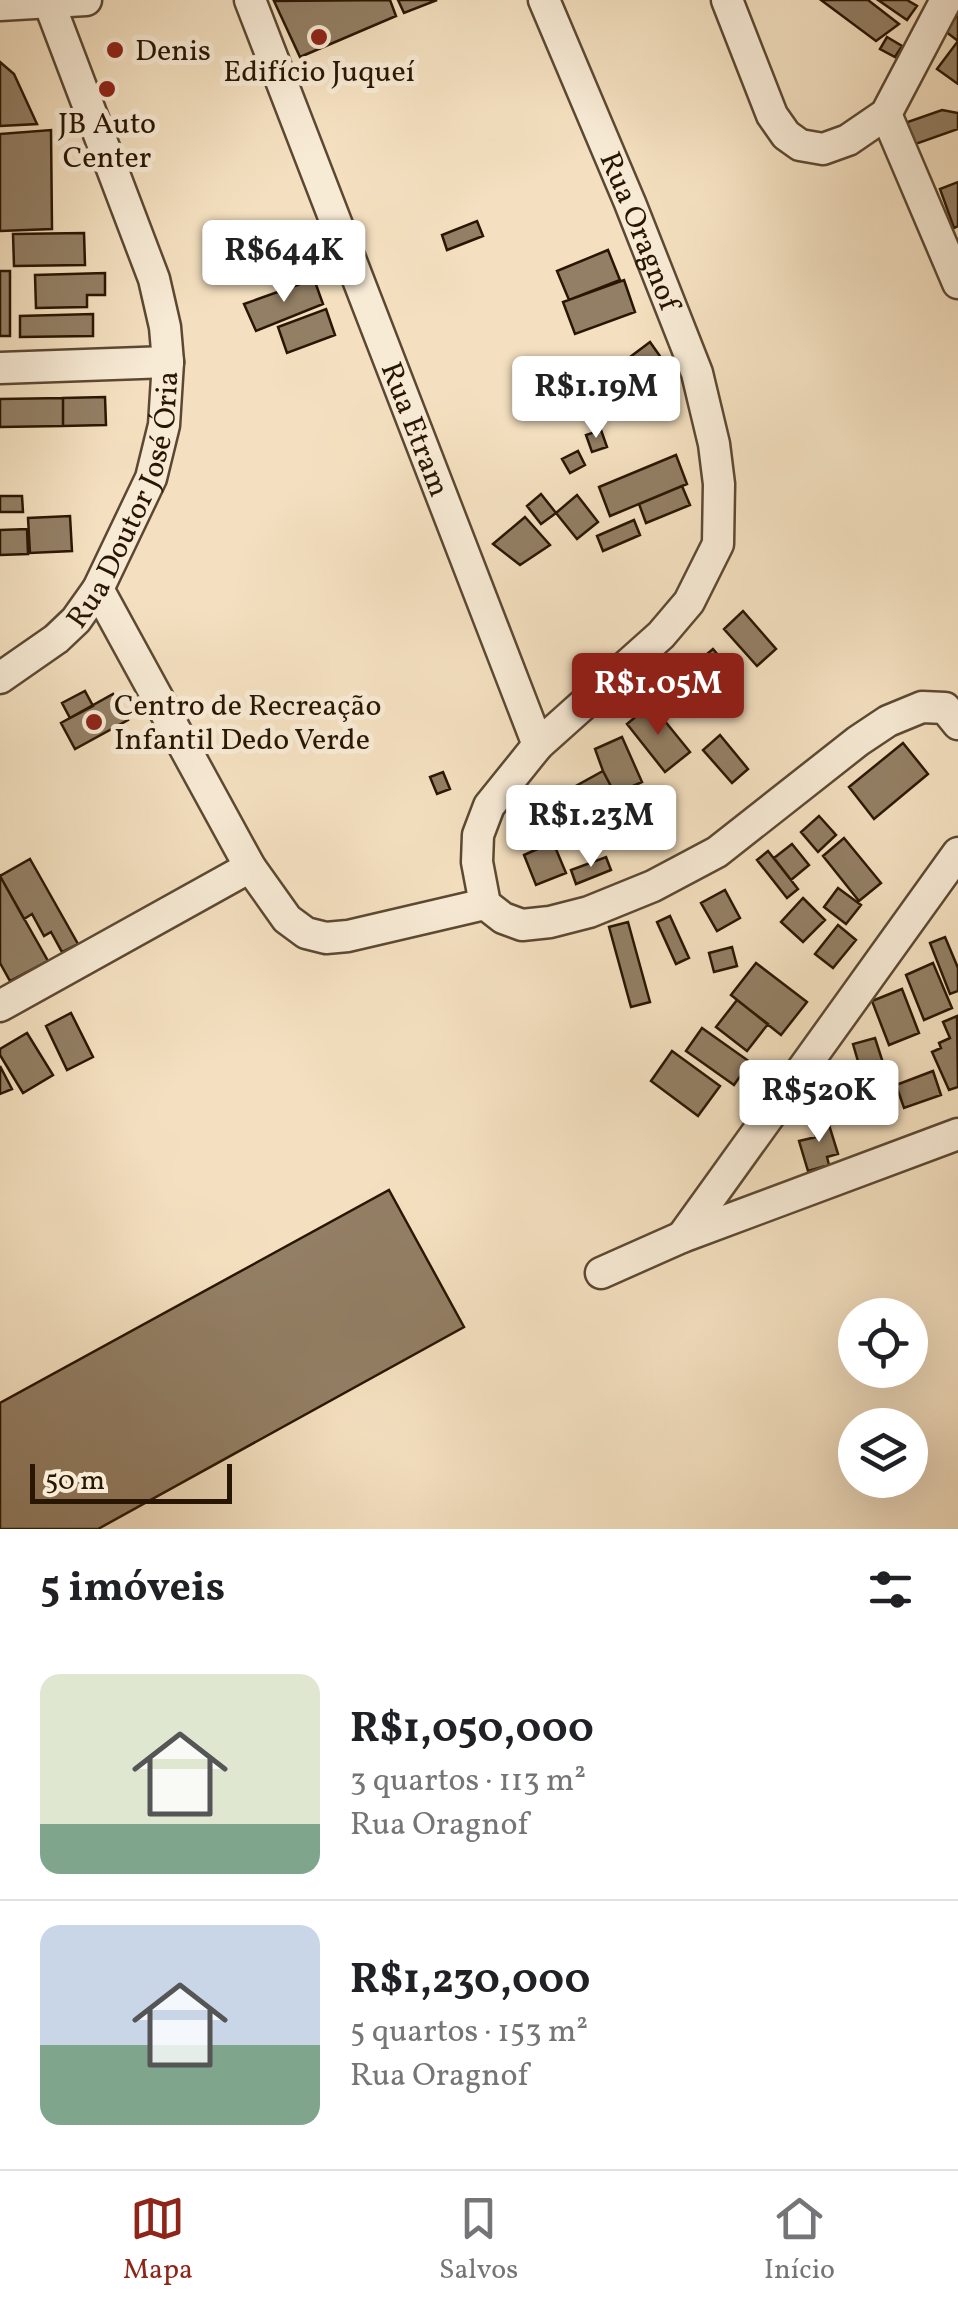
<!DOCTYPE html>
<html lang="pt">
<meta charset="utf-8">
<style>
:root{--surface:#fff;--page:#f2f2f2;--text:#202124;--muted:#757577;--line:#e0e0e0;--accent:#8f2418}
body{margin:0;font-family:Vollkorn,serif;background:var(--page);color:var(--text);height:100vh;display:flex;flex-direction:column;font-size:38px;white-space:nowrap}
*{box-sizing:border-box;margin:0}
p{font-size:32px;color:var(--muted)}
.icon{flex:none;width:55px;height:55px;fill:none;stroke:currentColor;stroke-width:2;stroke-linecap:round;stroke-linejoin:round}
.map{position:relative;height:1529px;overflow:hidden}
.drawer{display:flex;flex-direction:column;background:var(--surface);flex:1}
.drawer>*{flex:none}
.tools{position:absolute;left:838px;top:1298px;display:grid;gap:20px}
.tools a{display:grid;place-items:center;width:90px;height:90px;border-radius:50%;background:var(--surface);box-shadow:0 10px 40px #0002;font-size:50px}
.scale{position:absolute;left:30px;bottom:25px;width:202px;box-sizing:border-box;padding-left:10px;border:5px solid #291602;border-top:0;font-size:28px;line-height:35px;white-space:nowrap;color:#291602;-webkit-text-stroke:8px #f8ebd6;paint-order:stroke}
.price{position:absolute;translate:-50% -85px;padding:0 22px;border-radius:10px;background:#fff;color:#222;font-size:32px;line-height:65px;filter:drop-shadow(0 2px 5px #0008)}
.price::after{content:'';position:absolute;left:50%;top:60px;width:30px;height:22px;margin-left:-15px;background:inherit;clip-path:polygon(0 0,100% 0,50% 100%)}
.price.current{background:var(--accent);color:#fff}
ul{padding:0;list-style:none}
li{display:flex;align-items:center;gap:30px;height:250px;padding:0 40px}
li+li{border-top:2px solid var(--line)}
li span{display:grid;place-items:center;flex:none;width:280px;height:200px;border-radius:20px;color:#555}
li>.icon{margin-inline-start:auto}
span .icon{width:120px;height:120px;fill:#fffc;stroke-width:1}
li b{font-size:42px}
h2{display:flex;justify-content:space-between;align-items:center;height:120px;padding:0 40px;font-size:42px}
.tab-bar{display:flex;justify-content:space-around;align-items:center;height:140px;border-top:2px solid var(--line);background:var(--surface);font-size:28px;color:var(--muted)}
.tab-bar a{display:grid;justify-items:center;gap:5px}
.tab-bar .current{color:var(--accent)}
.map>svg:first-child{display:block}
.building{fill:#937f65;stroke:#291602;stroke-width:2.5}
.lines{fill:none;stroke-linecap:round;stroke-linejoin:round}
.minor-casing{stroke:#5c4832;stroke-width:35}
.minor{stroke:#f8ebd6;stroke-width:30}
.poi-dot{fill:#8f2418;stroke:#f8ebd6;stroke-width:4}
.labels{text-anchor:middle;stroke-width:10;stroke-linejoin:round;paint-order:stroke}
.poi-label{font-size:30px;fill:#291602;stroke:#f8ebd6;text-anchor:start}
.street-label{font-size:30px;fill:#291602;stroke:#f8ebd6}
</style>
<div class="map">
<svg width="958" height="1529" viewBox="0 0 958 1529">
<rect width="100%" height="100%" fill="#f4e0c0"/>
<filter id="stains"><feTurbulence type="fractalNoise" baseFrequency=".002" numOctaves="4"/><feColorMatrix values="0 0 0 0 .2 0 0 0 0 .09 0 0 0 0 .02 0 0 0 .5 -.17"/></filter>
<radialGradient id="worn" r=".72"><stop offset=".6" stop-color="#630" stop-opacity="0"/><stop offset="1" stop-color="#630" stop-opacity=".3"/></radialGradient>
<path class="building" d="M 390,0 L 396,16 L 300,57 L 274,1 Z
M 398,0 L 437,0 L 404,13 Z
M 821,0 L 868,0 L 899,24 L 876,41 Z
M 878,0 L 907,0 L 917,6 L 907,20 Z
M 958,14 L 958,41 L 945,31 Z
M 887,37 L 902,46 L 895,57 L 880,49 Z
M 958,41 L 958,84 L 937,69 Z
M 0,62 L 14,74 L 37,124 L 0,126 Z
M 942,110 L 958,113 L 958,129 L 910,146 L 902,124 Z
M 51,130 L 52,229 L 0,231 L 0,134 Z
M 958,182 L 958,226 L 954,228 L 940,189 Z
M 477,221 L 483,236 L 447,250 L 442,235 Z
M 84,233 L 85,265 L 14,266 L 13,234 Z
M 306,244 L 318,276 L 278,292 L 270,261 Z
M 608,250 L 620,280 L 569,300 L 557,271 Z
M 0,271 L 10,271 L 10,336 L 0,336 Z
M 105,273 L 105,295 L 87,295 L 87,307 L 36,308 L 35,275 Z
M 314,279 L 323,304 L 256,331 L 244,304 Z
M 624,280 L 635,312 L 575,334 L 563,302 Z
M 326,309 L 335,335 L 287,353 L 278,327 Z
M 93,314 L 93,336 L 20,337 L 20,316 Z
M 650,342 L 669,369 L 625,401 L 606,375 Z
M 601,379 L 613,393 L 599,404 L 587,389 Z
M 549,390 L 554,414 L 537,417 L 532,393 Z
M 105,397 L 106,425 L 63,426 L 63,398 Z
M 63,398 L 63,426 L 0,427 L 0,399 Z
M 601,430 L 607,447 L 592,452 L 586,435 Z
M 578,451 L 585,465 L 570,473 L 562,459 Z
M 676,455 L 687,484 L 610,516 L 599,487 Z
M 682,486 L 690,505 L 646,523 L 639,504 Z
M 541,494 L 556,513 L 541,524 L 527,506 Z
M 577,495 L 598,522 L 577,539 L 556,513 Z
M 0,496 L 22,496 L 23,512 L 0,512 Z
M 70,516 L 72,551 L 30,553 L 28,518 Z
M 525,517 L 550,545 L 520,565 L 493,544 Z
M 634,520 L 640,535 L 603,551 L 597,536 Z
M 27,529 L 28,554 L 0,555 L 0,530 Z
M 743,611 L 776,649 L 757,666 L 724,629 Z
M 713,649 L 738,679 L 714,699 L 689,669 Z
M 677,670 L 702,702 L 685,715 L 660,683 Z
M 85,691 L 93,706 L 70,718 L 62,703 Z
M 113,694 L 128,720 L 75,749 L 61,723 Z
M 651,704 L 690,752 L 665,772 L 627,724 Z
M 720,735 L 748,769 L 732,783 L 703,750 Z
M 622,737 L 642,782 L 615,794 L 603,771 L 595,749 Z
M 903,743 L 928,774 L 874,819 L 849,787 Z
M 603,771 L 615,794 L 593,822 L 574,787 Z
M 443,772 L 450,789 L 437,794 L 430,777 Z
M 819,816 L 836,835 L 818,852 L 801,832 Z
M 844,838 L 881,883 L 859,901 L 823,856 Z
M 553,842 L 566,873 L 536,885 L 524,855 Z
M 792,844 L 809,865 L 791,880 L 774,858 Z
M 768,851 L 798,889 L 787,898 L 757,860 Z
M 606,857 L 611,870 L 576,884 L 571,870 Z
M 30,859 L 78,944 L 62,952 L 51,932 L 44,936 L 32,914 L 24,919 L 0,876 Z
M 0,876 L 48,961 L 10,981 L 0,963 Z
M 838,888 L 861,905 L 846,924 L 824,907 Z
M 725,890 L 740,918 L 717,931 L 701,903 Z
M 803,898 L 825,920 L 803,942 L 781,922 Z
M 670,916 L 689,958 L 676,964 L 657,922 Z
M 628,922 L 650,1002 L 631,1007 L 609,927 Z
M 838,925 L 856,940 L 833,968 L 815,954 Z
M 945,937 L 958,968 L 958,991 L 950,994 L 930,943 Z
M 732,947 L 737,966 L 714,972 L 709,953 Z
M 756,963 L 807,1002 L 781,1035 L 731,995 Z
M 933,963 L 952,1008 L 924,1020 L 906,975 Z
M 902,989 L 919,1033 L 889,1045 L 872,1001 Z
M 737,1000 L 768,1024 L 747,1051 L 716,1027 Z
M 71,1013 L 93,1057 L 67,1070 L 46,1026 Z
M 957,1016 L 958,1087 L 949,1090 L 932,1052 L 941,1048 L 939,1043 L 950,1038 L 943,1022 Z
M 702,1028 L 750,1062 L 734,1085 L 686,1051 Z
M 27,1033 L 53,1075 L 23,1093 L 0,1055 L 0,1049 Z
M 875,1038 L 885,1069 L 862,1075 L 853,1044 Z
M 672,1051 L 720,1086 L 698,1116 L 651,1081 Z
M 0,1066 L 12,1089 L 0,1094 Z
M 884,1069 L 895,1105 L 867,1113 L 857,1077 Z
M 933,1071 L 941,1095 L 904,1108 L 896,1085 Z
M 856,1075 L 868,1116 L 846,1122 L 834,1081 Z
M 826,1115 L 838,1154 L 827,1157 L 829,1165 L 808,1171 L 799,1141 L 816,1137 L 811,1120 Z
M 389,1190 L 464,1327 L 98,1529 L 0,1529 L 0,1403 Z"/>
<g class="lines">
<g class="minor-casing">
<g id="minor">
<path id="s1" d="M 250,0 L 538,745"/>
<path id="s2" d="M 544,0 L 630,203 L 697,373 L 714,444 L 719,484 L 718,544 L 689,602 L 661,635 L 538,745 L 489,806 L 478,835 L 477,862 L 485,904 L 503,918 L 522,925 L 550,922 L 589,912 L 653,886 L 717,852 L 858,741 L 888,721 L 922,707 L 945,708 L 958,724"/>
<path d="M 727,0 L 772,115 L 786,135 L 800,145 L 823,149 L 848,140 L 886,114 L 946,0"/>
<path d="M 0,5 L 86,0"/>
<path d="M 886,114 L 958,283"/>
<path d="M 0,368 L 168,362"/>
<path d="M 98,589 L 250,867 L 287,919 L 306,933 L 326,938 L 348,936 L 485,904"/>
<path id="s3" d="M 0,678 L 56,639 L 76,620 L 98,589 L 151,478 L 164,425 L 168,362 L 165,327 L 154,279 L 48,0"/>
<path d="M 0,1006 L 250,867"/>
<path d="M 682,1237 L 958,853"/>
<path d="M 601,1273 L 682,1237 L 958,1134"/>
</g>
</g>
<use href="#minor" class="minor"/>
</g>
<g class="poi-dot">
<circle cx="319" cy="37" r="10"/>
<circle cx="115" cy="50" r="10"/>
<circle cx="107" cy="89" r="10"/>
<circle cx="94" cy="722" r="10"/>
</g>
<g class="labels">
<g class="poi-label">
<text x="135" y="60">Denis</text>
<text x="319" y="81" text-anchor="middle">Edifício Juqueí</text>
<text x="107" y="133" text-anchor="middle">JB Auto<tspan x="107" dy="34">Center</tspan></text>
<text x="114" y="715">Centro de Recreação<tspan x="114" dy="34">Infantil Dedo Verde</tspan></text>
</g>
<g class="street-label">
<text dy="10" stroke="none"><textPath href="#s2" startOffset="250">Rua Oragnof</textPath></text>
<text dy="10" stroke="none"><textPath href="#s1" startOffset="460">Rua Etram</textPath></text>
<text dy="10" stroke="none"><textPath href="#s3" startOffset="228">Rua Doutor José Ória</textPath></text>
</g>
</g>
<rect width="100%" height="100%" filter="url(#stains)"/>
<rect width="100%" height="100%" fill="url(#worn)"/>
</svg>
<div class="tools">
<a><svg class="icon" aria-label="locate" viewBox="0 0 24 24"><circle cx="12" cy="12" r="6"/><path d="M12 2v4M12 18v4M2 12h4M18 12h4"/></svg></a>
<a><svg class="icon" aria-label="layers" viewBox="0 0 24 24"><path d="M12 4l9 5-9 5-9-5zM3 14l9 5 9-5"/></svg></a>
</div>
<div class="scale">50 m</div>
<b class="price" style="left:284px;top:305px">R$644K</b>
<b class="price" style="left:596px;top:441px">R$1.19M</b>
<b class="price current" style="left:658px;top:738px">R$1.05M</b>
<b class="price" style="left:591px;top:870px">R$1.23M</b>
<b class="price" style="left:819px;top:1145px">R$520K</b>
</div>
<section class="drawer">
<h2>5 imóveis<svg class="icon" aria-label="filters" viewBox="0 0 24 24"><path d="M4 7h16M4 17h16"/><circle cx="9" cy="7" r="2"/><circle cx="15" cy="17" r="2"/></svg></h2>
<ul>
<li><span style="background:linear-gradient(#dfe7d0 75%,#7fa58c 0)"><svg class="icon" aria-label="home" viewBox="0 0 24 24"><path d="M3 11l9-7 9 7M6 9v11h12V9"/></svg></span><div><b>R$1,050,000</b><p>3 quartos · 113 m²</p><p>Rua Oragnof</p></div></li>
<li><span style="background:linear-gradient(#c9d6e8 60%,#7fa58c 0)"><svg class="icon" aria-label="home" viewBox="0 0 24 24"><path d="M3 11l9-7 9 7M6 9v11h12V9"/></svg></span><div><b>R$1,230,000</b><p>5 quartos · 153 m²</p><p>Rua Oragnof</p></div></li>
</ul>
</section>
<nav class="tab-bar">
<a class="current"><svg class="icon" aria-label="map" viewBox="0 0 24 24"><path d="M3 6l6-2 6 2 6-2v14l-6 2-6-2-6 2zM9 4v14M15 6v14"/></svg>Mapa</a>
<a><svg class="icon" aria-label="saved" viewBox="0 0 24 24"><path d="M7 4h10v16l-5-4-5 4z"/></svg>Salvos</a>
<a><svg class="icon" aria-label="home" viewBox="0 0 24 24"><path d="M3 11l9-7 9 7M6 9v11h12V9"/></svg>Início</a>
</nav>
